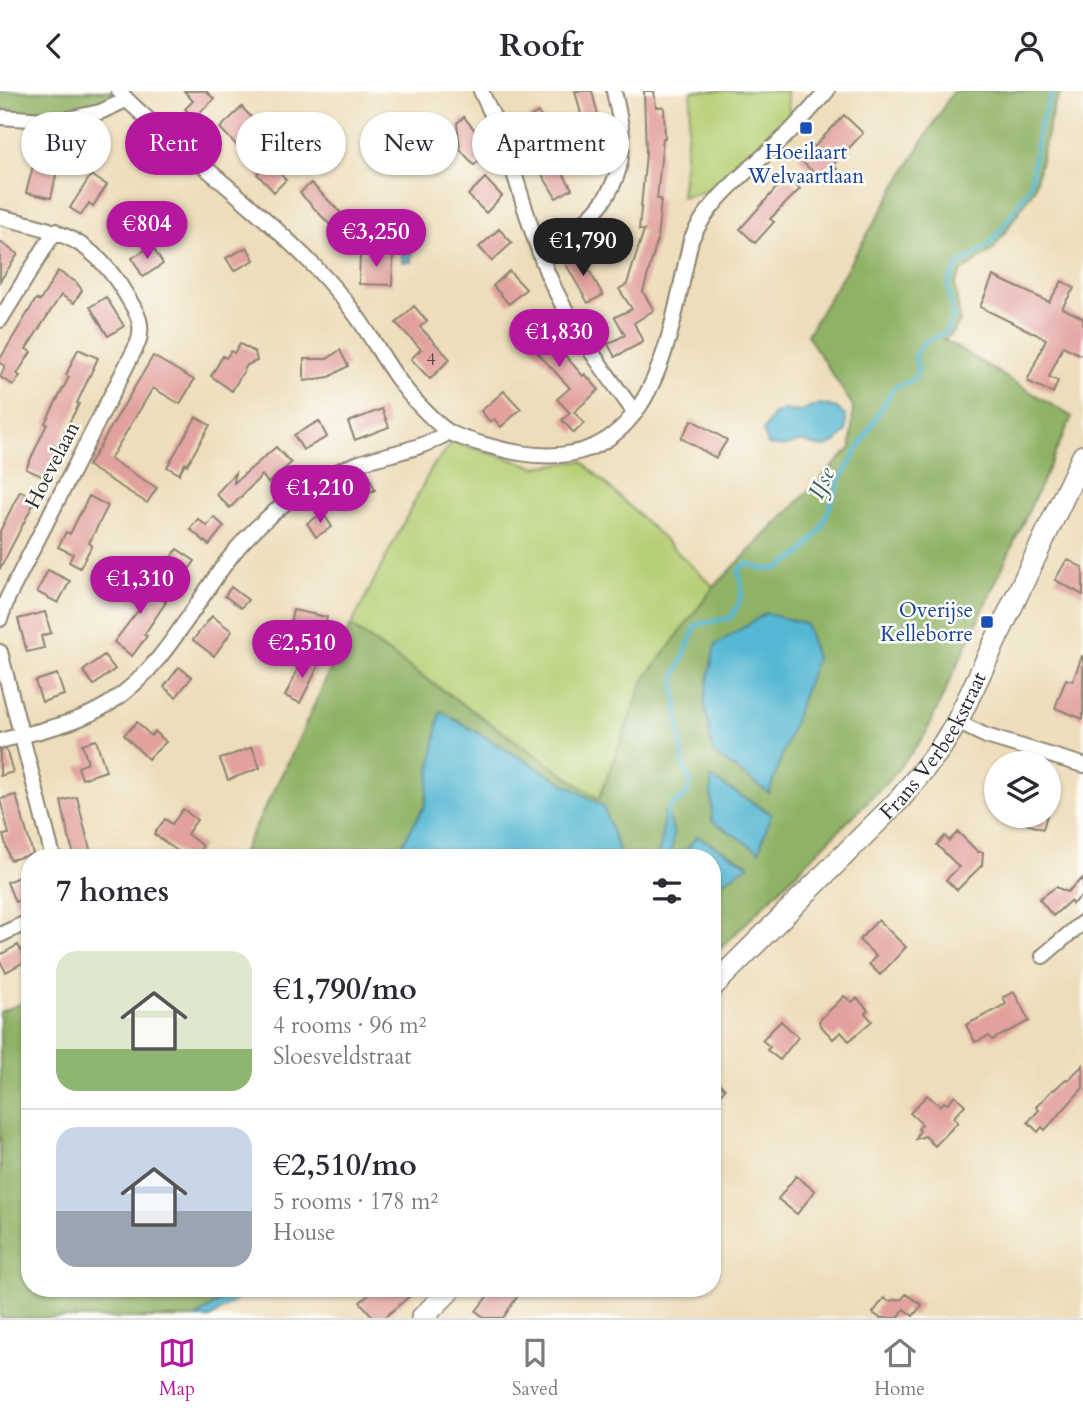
<!DOCTYPE html>
<meta charset="utf-8">
<style>
:root{--surface:#fff;--page:#f2f2f3;--text:#2b2b33;--muted:#7c7c81;--line:#e1e1e2;--accent:#b5179e}
body{margin:0;font-family:Cardo,serif;background:var(--page);color:var(--text);height:100vh;display:flex;flex-direction:column;font-size:26px;white-space:nowrap}
*{box-sizing:border-box;margin:0}
p{font-size:23px;color:var(--muted)}
.icon{flex:none;width:38px;height:38px;fill:none;stroke:currentColor;stroke-width:2;stroke-linecap:round;stroke-linejoin:round}
.map{position:relative;flex:1;overflow:hidden}
.panel{position:absolute;left:21px;top:758px;width:700px;height:448px;display:flex;flex-direction:column;background:var(--surface);border-radius:28px;box-shadow:0 2px 5px #0004}
.panel>*{flex:none}
.guide{position:absolute;left:21px;top:21px;width:700px;height:63px;display:flex;gap:14px}
.buttons{position:absolute;left:984px;top:660px;display:grid;gap:14px}
.buttons a{display:grid;place-items:center;width:77px;height:77px;border-radius:50%;background:var(--surface);box-shadow:0 2px 5px #0004;font-size:35px}
.price{position:absolute;translate:-50% -60px;padding:0 16px;border-radius:24px;background:var(--accent);color:#fff;font-size:23px;line-height:46px;filter:drop-shadow(0 2px 4px #0008)}
.price::after{content:'';position:absolute;left:50%;top:42px;width:21px;height:16px;margin-left:-10px;background:inherit;clip-path:polygon(0 0,100% 0,50% 100%)}
.price.active{background:#222;color:#fff}
ul{padding:0;list-style:none}
li{display:flex;align-items:center;gap:21px;height:175px;padding:0 35px}
li+li{border-top:2px solid var(--line)}
li span{display:grid;place-items:center;flex:none;width:196px;height:140px;border-radius:21px;color:#555}
li>.icon{margin-inline-start:auto}
span .icon{width:84px;height:84px;fill:#fffc;stroke-width:1}
li b{font-size:30px}
h2{display:flex;justify-content:space-between;align-items:center;height:84px;padding:0 35px;font-size:30px}
.chip{padding:0 24px;border-radius:32px;background:var(--surface);box-shadow:0 2px 5px #0004;font-size:24px;line-height:63px}
.chip.active{background:var(--accent);color:#fff}
header{display:flex;justify-content:space-between;align-items:center;height:91px;padding:0 35px;background:var(--surface);font-size:32px;font-weight:600}
.tabs{display:flex;justify-content:space-around;align-items:center;height:98px;border-top:2px solid var(--line);background:var(--surface);font-size:19px;color:var(--muted)}
.tabs a{display:grid;justify-items:center;gap:4px}
.tabs .active{color:var(--accent)}
.map>svg:first-child{display:block}
.green{fill:#b5cf75;stroke:#707d50;stroke-width:2}
.forest{fill:#90b266;stroke:#5e6e48;stroke-width:2;fill-rule:evenodd}
.water{fill:#54b7d3;stroke:#40717f;stroke-width:2}
.lines{fill:none;stroke-linecap:round;stroke-linejoin:round}
.stream{stroke:#54b7d3;stroke-width:4.5}
.building{fill:#e2a09e}
.street-casing{stroke:#8c8472;stroke-width:18}
.secondary-casing{stroke:#8c8472;stroke-width:24}
.street{stroke:#fff;stroke-width:14}
.secondary{stroke:#fff;stroke-width:21}
.transit-dot{fill:#1a4fb4;stroke:#fdfcf7;stroke-width:2.5}
.labels{text-anchor:middle;stroke-width:5;stroke-linejoin:round;paint-order:stroke}
.number-label{font-size:18px;fill:#594848}
.transit-label{font-size:21px;fill:#164399;stroke:#fdfcf7}
.street-label{font-size:21px;fill:#2b2b2b;stroke:#fdfcf7}
.water-label{font-size:23px;font-style:italic;fill:#395c66;stroke:#fdfcf7}
</style>
<header><svg class="icon" aria-label="back" viewBox="0 0 24 24"><path d="M15 5l-7 7 7 7"/></svg>Roofr<svg class="icon" aria-label="person" viewBox="0 0 24 24"><circle cx="12" cy="8" r="4"/><path d="M4 21q1-7 8-7t8 7"/></svg></header>
<div class="map">
<svg width="1083" height="1227" viewBox="0 0 1083 1227">
<rect width="100%" height="100%" fill="#fdfcf7"/>
<filter id="ink" filterUnits="userSpaceOnUse"><feTurbulence type="fractalNoise" baseFrequency=".0143" numOctaves="2"/><feDisplacementMap in="SourceGraphic" scale="14" xChannelSelector="R" yChannelSelector="G"/><feConvolveMatrix kernelMatrix="1 2 1 2 8 2 1 2 1" color-interpolation-filters="sRGB"/></filter>
<filter id="wash" filterUnits="userSpaceOnUse"><feTurbulence type="fractalNoise" baseFrequency=".00686" numOctaves="4" result="noise"/><feDisplacementMap in="SourceGraphic" scale="28" xChannelSelector="R" yChannelSelector="G"/><feGaussianBlur stdDeviation="1.57" result="paint"/><feColorMatrix in="noise" values="0 0 0 0 0 0 0 0 0 0 0 0 0 0 0 0 0 1.4 0 .05"/><feComposite in="paint" operator="in"/></filter>
<g filter="url(#wash)">
<rect width="100%" height="100%" fill="#edddba"/>
<path class="green" d="M 692,0 L 786,0 L 790,24 L 706,100 L 681,106 Z
M 453,351 L 536,376 L 582,370 L 714,496 L 644,589 L 599,708 L 351,535 L 432,376 Z"/>
<path class="forest" d="M 0,0 L 111,0 L 116,6 L 63,22 L 0,18 Z
M 953,0 L 1063,0 L 1054,14 L 1034,98 L 993,159 L 962,180 L 955,193 L 960,231 L 951,244 L 943,248 L 1072,326 L 925,644 L 891,687 L 712,866 L 712,797 L 749,773 L 697,745 L 681,766 L 621,766 L 603,715 L 441,620 L 425,714 L 395,766 L 240,766 L 291,665 L 350,535 L 599,708 L 644,589 L 714,496 L 851,357 L 853,315 L 807,244 ZM 711,687 L 771,722 L 759,759 L 758,759 Z
M 30,909 L 30,1197 L 237,1197 L 195,1227 L 0,1227 L 0,921 Z"/>
<path class="water" d="M 403,150 L 412,150 L 411,171 L 402,171 Z
M 820,313 L 837,317 L 846,326 L 846,341 C 829,359 824,359 802,350 L 784,356 L 768,354 L 763,340 L 773,324 L 783,319 L 798,321 Z
M 766,522 L 806,533 L 816,567 L 769,702 L 713,662 L 704,610 L 715,554 Z
M 440,620 L 603,715 L 621,766 L 395,766 L 425,714 Z
M 711,687 L 771,723 L 759,760 L 712,730 Z
M 664,721 C 676,734 675,750 670,766 L 656,766 L 661,755 Z
M 697,745 L 749,774 L 712,797 L 712,766 L 681,766 Z
M 239,1197 L 253,1197 L 210,1227 L 195,1227 Z"/>
<g class="lines">
<path class="stream" d="M 666,727 L 671,714 L 685,706 L 691,691 L 684,677 L 674,589 L 696,534 L 730,527 C 742,511 745,499 738,480 L 747,472 L 763,478 L 777,478 L 802,462 L 821,438 L 840,389 L 894,296 L 913,289 L 918,281 L 915,264 L 923,252 L 946,241 L 953,228 L 948,193 L 958,175 L 990,153 L 1010,126 L 1030,94 L 1039,37 L 1053,0"/>
</g>
<g id="blocks">
<path class="building" d="M 184,0 L 206,0 L 214,8 L 194,27 L 185,18 L 193,10 Z
M 575,0 L 592,0 L 606,57 L 591,61 Z
M 644,0 L 654,0 L 656,16 L 664,16 L 665,47 L 663,47 L 657,108 L 661,108 L 657,150 L 643,201 L 654,219 L 634,232 L 643,251 L 615,266 L 608,253 L 625,244 L 615,226 L 632,218 L 619,198 L 627,193 L 644,139 L 639,139 L 646,62 Z
M 242,16 L 265,42 L 244,62 L 220,37 Z
M 538,21 L 556,50 L 547,55 L 572,98 L 556,107 L 540,80 L 545,76 L 519,33 Z
M 844,24 L 863,42 L 833,74 L 837,78 L 824,91 L 798,67 L 811,53 L 814,56 Z
M 464,26 L 491,59 L 474,74 L 460,58 L 457,32 Z
M 269,71 L 286,89 L 274,101 L 257,83 Z
M 33,75 L 57,80 L 51,107 L 26,102 Z
M 91,84 L 107,94 L 93,115 L 89,112 L 81,124 L 70,117 Z
M 787,85 L 800,98 L 770,128 L 774,131 L 755,152 L 740,138 Z
M 485,87 L 502,105 L 486,122 L 468,104 Z
M 311,92 L 359,140 L 344,153 L 329,137 L 331,135 L 300,102 Z
M 133,112 L 148,129 L 123,151 L 108,134 Z
M 499,138 L 512,152 L 492,170 L 479,156 Z
M 0,151 L 18,163 L 0,190 Z
M 152,155 L 163,173 L 143,186 L 132,167 Z
M 247,156 L 254,169 L 234,180 L 226,167 Z
M 579,161 L 603,204 L 588,212 L 564,170 Z
M 360,162 L 393,163 L 392,194 L 359,193 Z
M 58,180 L 76,191 L 82,199 L 74,212 L 61,204 L 26,258 L 31,261 L 17,283 L 20,285 L 13,294 L 0,286 L 5,275 L 0,272 L 0,268 L 36,208 L 40,210 Z
M 509,180 L 526,198 L 509,213 L 493,195 Z
M 993,185 L 1049,211 L 1062,190 L 1074,197 L 1062,217 L 1083,227 L 1083,265 L 1063,255 L 1049,286 L 1058,290 L 1053,302 L 1027,290 L 1046,248 L 980,216 Z
M 106,206 L 124,235 L 108,245 L 90,216 Z
M 414,215 L 427,230 L 420,236 L 450,268 L 430,288 L 411,268 L 421,258 L 396,232 Z
M 526,220 L 583,285 L 585,283 L 599,299 L 574,321 L 584,332 L 574,342 L 562,329 L 570,322 L 557,308 L 570,297 L 512,234 Z
M 240,253 L 255,261 L 257,270 L 247,274 L 232,300 L 211,285 L 223,265 L 226,267 L 231,260 L 234,262 Z
M 78,258 L 98,267 L 77,312 L 79,313 L 57,355 L 60,357 L 46,387 L 26,378 L 47,333 L 45,332 L 69,286 L 66,284 Z
M 340,259 L 348,275 L 329,286 L 304,290 L 304,268 L 327,268 Z
M 153,265 L 194,289 L 180,313 L 153,297 L 110,368 L 157,397 L 147,412 L 88,375 Z
M 504,300 L 521,318 L 501,336 L 494,328 L 490,331 L 481,320 Z
M 382,318 L 389,336 L 355,349 L 348,331 Z
M 196,326 L 210,334 L 187,374 L 185,372 L 179,383 L 167,376 Z
M 692,329 L 727,349 L 716,367 L 681,347 Z
M 319,330 L 327,346 L 303,359 L 294,344 Z
M 276,356 L 291,372 L 268,392 L 262,384 L 230,417 L 216,403 L 235,382 L 234,392 Z
M 369,385 L 375,399 L 358,407 L 352,393 Z
M 20,400 L 36,408 L 0,478 L 0,440 Z
M 89,405 L 108,415 L 89,452 L 92,454 L 80,477 L 69,471 L 73,463 L 58,456 L 66,441 L 70,443 Z
M 323,422 L 332,436 L 316,446 L 307,432 Z
M 214,426 L 224,435 L 209,454 L 190,438 L 198,428 L 207,435 Z
M 177,458 L 195,470 L 179,492 L 161,480 Z
M 1067,468 L 1083,477 L 1083,504 L 1055,489 Z
M 48,479 L 70,490 L 58,512 L 37,501 Z
M 138,484 L 155,495 L 151,501 L 166,511 L 144,544 L 147,545 L 132,565 L 114,551 L 140,517 L 129,510 L 137,497 L 132,494 Z
M 231,496 L 248,509 L 241,517 L 225,505 Z
M 293,519 L 327,526 L 323,545 L 289,537 Z
M 45,521 L 51,542 L 41,545 L 44,557 L 27,561 L 18,528 Z
M 212,525 L 232,540 L 214,565 L 193,549 Z
M 104,564 L 115,578 L 94,594 L 83,580 Z
M 1082,565 L 1083,565 L 1083,628 L 1055,617 L 1066,588 L 1073,590 Z
M 303,567 L 319,574 L 300,612 L 285,605 Z
M 179,576 L 192,586 L 176,606 L 164,596 Z
M 57,583 L 64,604 L 42,611 L 35,590 Z
M 137,631 L 151,645 L 155,640 L 166,651 L 148,668 L 124,644 Z
M 96,649 L 106,680 L 82,688 L 78,676 L 88,672 L 82,653 Z
M 252,656 L 260,677 L 228,689 L 220,668 Z
M 6,658 L 13,681 L 0,685 L 0,659 Z
M 16,704 L 33,763 L 10,769 L 3,744 L 9,743 L 0,708 Z
M 77,706 L 83,731 L 92,766 L 75,766 L 70,751 L 61,710 Z
M 183,718 L 197,729 L 187,743 L 203,755 L 194,766 L 186,766 L 154,743 L 165,728 L 172,733 Z
M 1007,724 L 1047,724 L 1043,738 L 1006,727 Z
M 958,741 L 978,761 L 983,761 L 982,774 L 957,799 L 946,789 L 959,776 L 937,754 L 945,745 L 949,750 Z
M 30,781 L 30,805 L 15,811 L 7,791 Z
M 1083,787 L 1083,804 L 1072,813 L 1070,810 L 1053,825 L 1039,808 L 1056,796 L 1067,801 Z
M 878,829 L 906,856 L 880,884 L 869,873 L 876,865 L 859,849 Z
M 18,854 L 26,870 L 6,881 L 0,870 L 0,864 Z
M 1014,901 L 1029,930 L 992,949 L 989,945 L 975,951 L 966,934 L 1006,913 L 1003,906 Z
M 844,905 L 852,911 L 857,907 L 868,919 L 865,922 L 872,930 L 849,950 L 841,941 L 833,948 L 820,934 L 819,930 Z
M 781,930 L 798,946 L 780,969 L 767,959 L 770,956 L 762,949 Z
M 1083,974 L 1083,997 L 1045,1039 L 1042,1036 L 1038,1041 L 1028,1031 L 1039,1019 L 1036,1016 L 1053,998 L 1054,999 L 1066,988 L 1068,989 Z
M 712,985 L 725,998 L 712,1012 Z
M 927,1004 L 940,1015 L 944,1011 L 947,1013 L 955,1004 L 965,1014 L 953,1027 L 958,1031 L 935,1055 L 925,1045 L 916,1048 L 920,1039 L 918,1038 L 922,1033 L 910,1022 Z
M 796,1085 L 815,1100 L 797,1123 L 778,1108 Z
M 377,1197 L 419,1197 L 384,1227 L 374,1227 L 360,1211 Z
M 494,1197 L 523,1197 L 503,1227 L 485,1227 L 476,1220 Z
M 906,1203 L 922,1214 L 913,1225 L 904,1218 L 898,1227 L 880,1227 L 873,1222 L 884,1207 L 888,1210 L 902,1208 Z"/>
</g>
</g>
<g filter="url(#ink)">
<use href="#blocks" fill-opacity="0" stroke="#8c8472" stroke-width="2"/>
<g class="lines">
<g class="street-casing">
<path id="street" d="M 119,0 C 137,21 161,39 182,57 C 228,96 274,134 316,177 C 332,194 347,211 360,230 C 380,259 396,291 421,316 C 429,324 439,335 449,341 C 460,348 506,360 520,362 C 656,385 669,245 691,149 C 709,108 746,82 778,52 C 796,36 811,18 827,0
M 481,0 C 488,16 497,32 503,49 C 519,93 529,137 547,181 C 568,232 603,278 635,322
M 0,26 L 59,30 L 100,21 L 126,9
M 0,126 C 63,141 94,148 128,207 C 138,223 144,234 138,252 L 8,506 L 0,528
M 541,163 C 584,135 623,106 622,49 C 622,33 617,16 614,0
M 0,229 L 55,140
M 0,561 L 53,766
M 957,631 L 986,645 L 1083,674
M 0,650 C 37,640 78,633 110,612 C 163,577 191,518 228,469 C 243,448 264,429 284,413 C 306,396 333,381 359,372 C 390,362 421,359 449,341
M 0,844 L 30,830
M 1043,865 L 1083,831"/>
</g>
<g class="secondary-casing">
<g id="secondary">
<path id="s1" d="M 712,896 L 900,708 L 940,658 L 957,631 L 1083,365"/>
<path d="M 422,1227 L 452,1197"/>
</g>
</g>
<use href="#street" class="street"/>
<use href="#secondary" class="secondary"/>
</g>
</g>
<g class="transit-dot">
<rect x="799" y="30" width="14" height="14" rx="3.5"/>
<rect x="980" y="524" width="14" height="14" rx="3.5"/>
</g>
<g class="labels">
<g class="number-label">
<text x="431" y="274">4</text>
</g>
<g class="transit-label">
<text x="806" y="68">Hoeilaart<tspan x="806" dy="24">Welvaartlaan</tspan></text>
<text x="973" y="526" text-anchor="end">Overijse<tspan x="973" dy="24">Kelleborre</tspan></text>
</g>
<g class="street-label">
<text transform="translate(52 374) rotate(-63)" y="7">Hoevelaan</text>
<text dy="7" stroke="none"><textPath href="#s1" startOffset="329">Frans Verbeekstraat</textPath></text>
</g>
<g class="water-label">
<text transform="translate(821 392) rotate(-66)" y="8">IJse</text>
</g>
</g>
</svg>
<div class="buttons">
<a><svg class="icon" aria-label="layers" viewBox="0 0 24 24"><path d="M12 4l9 5-9 5-9-5zM3 14l9 5 9-5"/></svg></a>
</div>
<b class="price" style="left:147px;top:170px">€804</b>
<b class="price" style="left:376px;top:178px">€3,250</b>
<b class="price active" style="left:583px;top:187px">€1,790</b>
<b class="price" style="left:559px;top:278px">€1,830</b>
<b class="price" style="left:320px;top:434px">€1,210</b>
<b class="price" style="left:140px;top:525px">€1,310</b>
<b class="price" style="left:302px;top:589px">€2,510</b>
<div class="guide">
<a class="chip">Buy</a>
<a class="chip active">Rent</a>
<a class="chip">Filters</a>
<a class="chip">New</a>
<a class="chip">Apartment</a>
</div>
<section class="panel">
<h2>7 homes<svg class="icon" aria-label="filters" viewBox="0 0 24 24"><path d="M4 7h16M4 17h16"/><circle cx="9" cy="7" r="2"/><circle cx="15" cy="17" r="2"/></svg></h2>
<ul>
<li><span style="background:linear-gradient(#dfe7d0 70%,#8fb573 0)"><svg class="icon" aria-label="home" viewBox="0 0 24 24"><path d="M3 11l9-7 9 7M6 9v11h12V9"/></svg></span><div><b>€1,790/mo</b><p>4 rooms · 96 m²</p><p>Sloesveldstraat</p></div></li>
<li><span style="background:linear-gradient(#c9d6e8 60%,#9aa5b1 0)"><svg class="icon" aria-label="home" viewBox="0 0 24 24"><path d="M3 11l9-7 9 7M6 9v11h12V9"/></svg></span><div><b>€2,510/mo</b><p>5 rooms · 178 m²</p><p>House</p></div></li>
</ul>
</section>
</div>
<nav class="tabs">
<a class="active"><svg class="icon" aria-label="map" viewBox="0 0 24 24"><path d="M3 6l6-2 6 2 6-2v14l-6 2-6-2-6 2zM9 4v14M15 6v14"/></svg>Map</a>
<a><svg class="icon" aria-label="saved" viewBox="0 0 24 24"><path d="M7 4h10v16l-5-4-5 4z"/></svg>Saved</a>
<a><svg class="icon" aria-label="home" viewBox="0 0 24 24"><path d="M3 11l9-7 9 7M6 9v11h12V9"/></svg>Home</a>
</nav>
